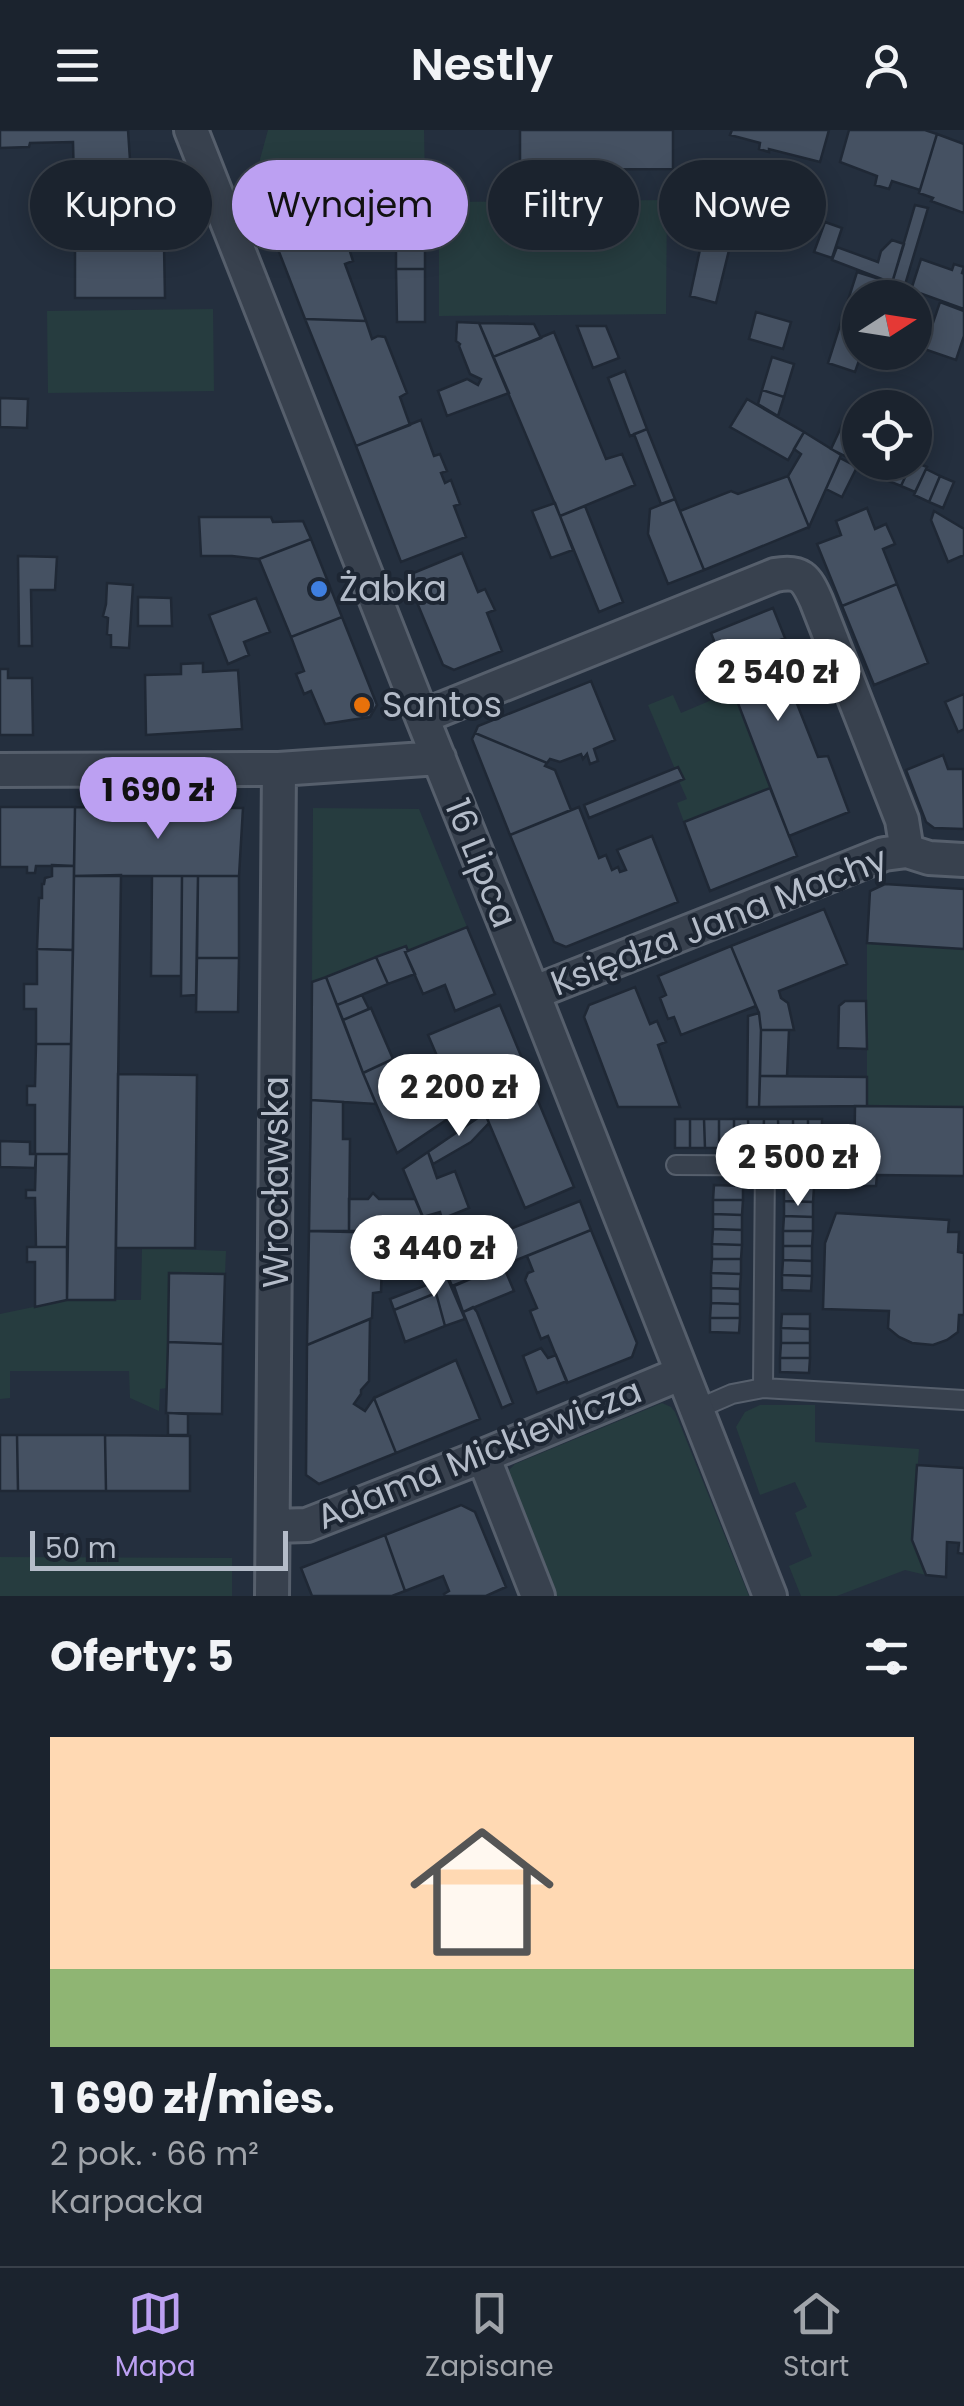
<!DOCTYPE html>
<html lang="pl">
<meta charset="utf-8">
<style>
:root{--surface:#1b232e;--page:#242b36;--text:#f1f3f6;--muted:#a0a4aa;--line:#39404a;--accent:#bca0f2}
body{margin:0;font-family:Poppins,sans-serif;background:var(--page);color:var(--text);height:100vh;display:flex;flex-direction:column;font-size:38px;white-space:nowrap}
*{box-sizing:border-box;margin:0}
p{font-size:32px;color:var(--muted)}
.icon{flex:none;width:55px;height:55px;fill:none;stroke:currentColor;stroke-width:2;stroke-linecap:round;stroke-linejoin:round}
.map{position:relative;height:1466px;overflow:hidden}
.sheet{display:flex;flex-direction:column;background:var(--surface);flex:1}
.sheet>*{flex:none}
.top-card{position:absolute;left:30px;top:30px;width:905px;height:90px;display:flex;gap:20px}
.needle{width:65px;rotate:78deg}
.fabs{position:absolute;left:842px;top:150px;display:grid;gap:20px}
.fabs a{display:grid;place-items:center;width:90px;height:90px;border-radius:50%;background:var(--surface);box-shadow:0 5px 25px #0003,0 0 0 2px var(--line);font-size:50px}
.scale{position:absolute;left:30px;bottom:25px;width:258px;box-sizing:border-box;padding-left:10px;border:5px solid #b4bcc9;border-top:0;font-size:28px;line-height:35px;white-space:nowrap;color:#b4bcc9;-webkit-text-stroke:8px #1d2633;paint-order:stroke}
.price{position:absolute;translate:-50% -85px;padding:0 22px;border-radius:35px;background:#fff;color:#222;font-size:32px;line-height:65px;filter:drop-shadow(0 2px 5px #0008)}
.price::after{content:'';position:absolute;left:50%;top:60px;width:30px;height:22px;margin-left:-15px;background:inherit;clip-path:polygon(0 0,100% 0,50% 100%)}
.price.current{background:var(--accent);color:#111}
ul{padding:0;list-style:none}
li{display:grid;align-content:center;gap:20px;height:530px;padding:0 50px}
li span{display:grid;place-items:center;height:310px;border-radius:0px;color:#555}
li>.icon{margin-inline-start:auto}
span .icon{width:180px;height:180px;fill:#fffc;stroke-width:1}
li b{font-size:42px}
h2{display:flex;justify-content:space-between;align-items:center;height:120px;padding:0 50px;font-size:42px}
.chip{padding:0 35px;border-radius:45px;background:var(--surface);box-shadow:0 5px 25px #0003,0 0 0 2px var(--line);font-size:35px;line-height:90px}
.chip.current{background:var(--accent);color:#111}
header{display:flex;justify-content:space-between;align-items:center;height:130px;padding:0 50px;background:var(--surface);font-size:45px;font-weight:600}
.tab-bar{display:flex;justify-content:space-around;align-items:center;height:140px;border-top:2px solid var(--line);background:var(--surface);font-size:28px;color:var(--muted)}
.tab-bar a{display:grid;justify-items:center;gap:5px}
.tab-bar .current{color:var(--accent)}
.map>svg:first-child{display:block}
.green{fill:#263c3f}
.building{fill:#455162;stroke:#1f2835;stroke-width:2.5}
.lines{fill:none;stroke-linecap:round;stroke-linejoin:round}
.service-casing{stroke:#565f6c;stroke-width:22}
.minor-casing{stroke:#565f6c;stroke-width:38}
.service{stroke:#38414e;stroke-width:18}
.minor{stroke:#38414e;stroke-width:32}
.shop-dot{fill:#3f7fe0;stroke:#1d2633;stroke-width:4}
.food-dot{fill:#e8710a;stroke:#1d2633;stroke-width:4}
.labels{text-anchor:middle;stroke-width:8;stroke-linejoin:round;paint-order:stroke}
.poi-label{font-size:35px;fill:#b4bcc9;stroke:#1d2633;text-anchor:start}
.street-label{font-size:35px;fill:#b4bcc9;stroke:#1d2633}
</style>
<header><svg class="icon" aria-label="menu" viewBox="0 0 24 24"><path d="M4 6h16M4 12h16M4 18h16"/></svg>Nestly<svg class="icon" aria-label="person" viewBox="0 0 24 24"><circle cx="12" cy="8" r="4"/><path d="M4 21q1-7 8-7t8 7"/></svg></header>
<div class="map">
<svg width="964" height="1466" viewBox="0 0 964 1466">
<rect width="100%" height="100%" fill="#242f3e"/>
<path class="green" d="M 268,0 L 424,0 L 425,54 L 260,70 L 256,44 Z
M 667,70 L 666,184 L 439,186 L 439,72 Z
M 213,179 L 214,261 L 48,263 L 47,181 Z
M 733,561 L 770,658 L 684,692 L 677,673 L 687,669 L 679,651 L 683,648 L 678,638 L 675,639 L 648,575 L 673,565 L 681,583 Z
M 313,678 L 419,679 L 467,797 L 408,821 L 406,816 L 312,852 Z
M 867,813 L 964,819 L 964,977 L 867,976 Z
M 142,1118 L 226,1121 L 225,1144 L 169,1143 L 167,1258 L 160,1259 L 159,1281 L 130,1268 L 129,1241 L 10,1241 L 10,1268 L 0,1269 L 0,1184 L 67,1170 L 141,1170 Z
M 662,1273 L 671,1277 L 675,1282 L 749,1466 L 555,1466 L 509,1351 L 509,1340 L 515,1334 Z
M 760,1275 L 815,1275 L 815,1312 L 919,1319 L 912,1410 L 926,1445 L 905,1440 L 837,1466 L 801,1466 L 789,1436 L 812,1426 L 795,1383 L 807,1377 L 795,1352 L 760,1365 L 736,1297 L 745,1282 Z
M 0,1427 L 232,1428 L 232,1466 L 0,1466 Z"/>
<path class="building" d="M 0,0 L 128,0 L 131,45 L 128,45 L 129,91 L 75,93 L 73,12 L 30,13 L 29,17 L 0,18 Z
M 520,0 L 673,0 L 673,39 L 520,40 Z
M 732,0 L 829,0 L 820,32 L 769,19 L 769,22 L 759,19 L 760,13 L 730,5 Z
M 849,0 L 925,0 L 937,4 L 920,60 L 892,51 L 889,59 L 875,55 L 877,46 L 840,32 Z
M 937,4 L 964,14 L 964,83 L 931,71 L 933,68 L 919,63 Z
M 723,30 L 736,34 L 728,64 L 782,77 L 779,89 L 712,72 Z
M 425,54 L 425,139 L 396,139 L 396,96 L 404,90 L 403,80 L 391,82 L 389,85 L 360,89 L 356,61 Z
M 319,64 L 337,111 L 346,109 L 353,131 L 345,134 L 366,191 L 305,189 L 259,70 Z
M 712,72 L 774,88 L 771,101 L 736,92 L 732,108 L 704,101 Z
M 915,75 L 928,78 L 904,158 L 892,153 Z
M 132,92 L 140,98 L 140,115 L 164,115 L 165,168 L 75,168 L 75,117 L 78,117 L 77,93 Z
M 825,92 L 842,98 L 832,128 L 814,122 Z
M 704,101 L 732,108 L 716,173 L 690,166 Z
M 892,110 L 904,114 L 892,153 L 832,130 L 837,117 L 878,132 L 881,121 Z
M 921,129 L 952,140 L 954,134 L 964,137 L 962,143 L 964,144 L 964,179 L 911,160 Z
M 396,139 L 425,139 L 425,192 L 397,192 Z
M 857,142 L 886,151 L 880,168 L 860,168 L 860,222 L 862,222 L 855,242 L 828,233 Z
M 940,172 L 964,181 L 964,206 L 956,230 L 924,219 Z
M 756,182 L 791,192 L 783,219 L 749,209 Z
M 305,189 L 366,191 L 372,209 L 378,206 L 385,207 L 407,263 L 400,267 L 410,295 L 356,316 Z
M 457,192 L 479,193 L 509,263 L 447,286 L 438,261 L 467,249 L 478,255 L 481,249 L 470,244 L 459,216 L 460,214 L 456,211 Z
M 479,193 L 534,194 L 541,208 L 493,227 Z
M 577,196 L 606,196 L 619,228 L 593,238 Z
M 554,202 L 606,329 L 622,324 L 635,355 L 560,386 L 493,227 Z
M 772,227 L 794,234 L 784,267 L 762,260 Z
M 625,241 L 647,299 L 630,306 L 608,248 Z
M 762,260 L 784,267 L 778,286 L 758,274 Z
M 0,268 L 28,269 L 27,298 L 0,297 Z
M 747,269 L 804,302 L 788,330 L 730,297 Z
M 421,290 L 434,326 L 440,324 L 447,341 L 441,343 L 445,353 L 451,350 L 460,374 L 454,376 L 466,407 L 401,432 L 356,316 Z
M 843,293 L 857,299 L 845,326 L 831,319 Z
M 647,299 L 675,369 L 661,374 L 634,304 Z
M 857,299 L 860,301 L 860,332 L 845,326 Z
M 804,302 L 841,325 L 809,397 L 788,346 L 801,324 L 794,319 Z
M 840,328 L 857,337 L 842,367 L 826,359 Z
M 894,332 L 912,332 L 901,356 L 886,350 Z
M 912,332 L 915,332 L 927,337 L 915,362 L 901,356 Z
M 926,339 L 940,346 L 929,372 L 914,365 Z
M 788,346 L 809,397 L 704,440 L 680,381 L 731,361 L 738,364 Z
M 940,346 L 954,352 L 943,378 L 929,372 Z
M 675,369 L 704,440 L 668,454 L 648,404 L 650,379 Z
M 555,373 L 573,420 L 551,428 L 532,381 Z
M 585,376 L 623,472 L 599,482 L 560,386 Z
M 867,378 L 875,399 L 886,394 L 895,414 L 883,419 L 897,454 L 842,476 L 817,414 L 841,405 L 836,391 Z
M 934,381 L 964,399 L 964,425 L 948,432 L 931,390 Z
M 199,387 L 271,387 L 273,392 L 303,391 L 311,409 L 259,429 L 232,426 L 201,426 Z
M 311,409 L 342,487 L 291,507 L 259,429 Z
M 462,423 L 478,462 L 485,459 L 495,480 L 487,483 L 502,521 L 454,540 L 443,535 L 406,446 Z
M 18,426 L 57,427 L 55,460 L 31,460 L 32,516 L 19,516 Z
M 107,453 L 133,455 L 129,518 L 111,517 L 111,505 L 107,504 L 108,488 L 103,486 L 106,474 Z
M 897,454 L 928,533 L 874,555 L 842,476 Z
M 138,467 L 171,468 L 172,496 L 138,496 Z
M 256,468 L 270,502 L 244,512 L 249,525 L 228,534 L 209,485 Z
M 773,478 L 785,508 L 773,513 L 818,627 L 828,626 L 849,682 L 789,706 L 711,503 Z
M 342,487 L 377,575 L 370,587 L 325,594 L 311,561 L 304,564 L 296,544 L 304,541 L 291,507 Z
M 203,533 L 203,542 L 238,540 L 242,599 L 146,605 L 145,545 L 181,544 L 181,534 Z
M 0,539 L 8,539 L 8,548 L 32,548 L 33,605 L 0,605 Z
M 591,551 L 615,610 L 594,619 L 598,631 L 590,634 L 587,624 L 583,629 L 581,624 L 560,632 L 550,629 L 547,633 L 475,603 L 478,596 Z
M 964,564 L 964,599 L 958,602 L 945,572 Z
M 475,603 L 547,633 L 545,636 L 555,640 L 571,680 L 510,705 L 472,609 Z
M 943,625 L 948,639 L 963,639 L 964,699 L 934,698 L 926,692 L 906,640 Z
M 678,637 L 684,649 L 589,688 L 584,675 Z
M 770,658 L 797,726 L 710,761 L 684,692 Z
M 0,677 L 75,677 L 74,736 L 36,736 L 35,743 L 27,743 L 27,737 L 0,737 Z
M 75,677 L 243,678 L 239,746 L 74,746 Z
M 579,677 L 599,728 L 606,725 L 612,740 L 618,737 L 620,742 L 626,740 L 617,720 L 652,706 L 678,772 L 566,817 L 554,812 L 510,705 Z
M 52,735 L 74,736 L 73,820 L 37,819 L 39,768 L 42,768 L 42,754 L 44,754 L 45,748 L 52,746 Z
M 121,745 L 115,1170 L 67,1170 L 74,746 Z
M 152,746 L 182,746 L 181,846 L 151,846 Z
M 182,746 L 198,746 L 196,865 L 181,866 Z
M 198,746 L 239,746 L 239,828 L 197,828 Z
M 885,754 L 964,759 L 964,819 L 867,813 L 870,761 Z
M 824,779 L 847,834 L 779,861 L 781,868 L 788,873 L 794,900 L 761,900 L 759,883 L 731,816 Z
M 467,797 L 495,864 L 455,881 L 445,855 L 423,864 L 405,822 Z
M 406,816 L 408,821 L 405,822 L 415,844 L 388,854 L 376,827 Z
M 731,816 L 756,876 L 681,905 L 674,887 L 668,889 L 660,868 L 666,865 L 658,846 Z
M 37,819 L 73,820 L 71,914 L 36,914 L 36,879 L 24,879 L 24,854 L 37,854 Z
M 376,827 L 388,854 L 337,875 L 326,847 Z
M 197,828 L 239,828 L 238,882 L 196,882 Z
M 326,847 L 363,943 L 376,974 L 311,970 L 312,852 Z
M 635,857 L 650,894 L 657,891 L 666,912 L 658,915 L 680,977 L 618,977 L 584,887 L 589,875 Z
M 362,865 L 369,879 L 343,890 L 337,875 Z
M 845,871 L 866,871 L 867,919 L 838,918 L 839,876 Z
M 500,875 L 526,938 L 476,970 L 465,951 L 457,955 L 454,949 L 446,947 L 428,905 Z
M 371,878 L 393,929 L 363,943 L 343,890 Z
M 759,883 L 761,900 L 759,977 L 747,977 L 748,886 Z
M 761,900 L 789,900 L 787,946 L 760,946 Z
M 36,914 L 71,914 L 69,1024 L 35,1024 L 35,975 L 27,975 L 27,956 L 35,956 Z
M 393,929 L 407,970 L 418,965 L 421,973 L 465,951 L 476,970 L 397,1023 L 363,943 Z
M 118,944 L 197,945 L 195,1118 L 116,1118 Z
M 760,946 L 867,947 L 867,976 L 759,977 Z
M 536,966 L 574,1057 L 525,1078 L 486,986 Z
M 311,970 L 343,972 L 343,1009 L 350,1009 L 349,1102 L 309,1101 Z
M 855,976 L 964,977 L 964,1046 L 877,1045 L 876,1056 L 854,1056 Z
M 485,983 L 489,993 L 471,1012 L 433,1034 L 428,1022 Z
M 675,989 L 690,989 L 690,1018 L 675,1018 Z
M 690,989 L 704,989 L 705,1018 L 690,1018 Z
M 704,989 L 719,989 L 719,1018 L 705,1018 Z
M 719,989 L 734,989 L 734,1018 L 719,1018 Z
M 734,989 L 748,989 L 749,1018 L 734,1018 Z
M 748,989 L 764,989 L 763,1018 L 749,1018 Z
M 764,989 L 778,989 L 779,1018 L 763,1018 Z
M 778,989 L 793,989 L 793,1018 L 779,1018 Z
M 793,989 L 808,989 L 808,1018 L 793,1018 Z
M 808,989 L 822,989 L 822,1018 L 808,1018 Z
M 0,1011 L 30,1012 L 30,1024 L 36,1024 L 35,1038 L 0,1037 Z
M 428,1022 L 437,1048 L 455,1041 L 469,1078 L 442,1089 L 440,1082 L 423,1087 L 403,1039 Z
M 36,1024 L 69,1024 L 67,1117 L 36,1117 L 35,1068 L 26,1068 L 26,1060 L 35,1060 Z
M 714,1055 L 743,1056 L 743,1070 L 713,1070 Z
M 784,1057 L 814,1057 L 813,1072 L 784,1071 Z
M 373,1063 L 379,1069 L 415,1069 L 429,1102 L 349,1102 L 349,1069 L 368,1069 Z
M 713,1070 L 743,1070 L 742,1085 L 713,1084 Z
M 580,1071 L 591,1100 L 452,1156 L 440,1127 Z
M 784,1071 L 813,1072 L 813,1087 L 784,1086 Z
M 836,1083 L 949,1090 L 948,1102 L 959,1102 L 958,1122 L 964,1123 L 964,1185 L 959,1185 L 958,1202 L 947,1210 L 933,1215 L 912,1213 L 899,1207 L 888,1198 L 889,1181 L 823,1179 L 825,1113 Z
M 713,1084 L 742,1085 L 742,1100 L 713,1099 Z
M 784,1086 L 813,1087 L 813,1101 L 783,1101 Z
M 713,1099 L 742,1100 L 742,1115 L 712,1114 Z
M 591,1100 L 637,1213 L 632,1227 L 567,1253 L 548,1206 L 541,1209 L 530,1181 L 537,1178 L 525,1150 L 528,1143 L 533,1141 L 527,1126 Z
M 309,1101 L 373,1101 L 373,1129 L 382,1130 L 381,1162 L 373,1163 L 372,1188 L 307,1215 Z
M 783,1101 L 813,1101 L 812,1116 L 783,1116 Z
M 712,1114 L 742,1115 L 741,1129 L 712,1129 Z
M 783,1116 L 812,1116 L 812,1131 L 783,1130 Z
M 27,1117 L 67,1117 L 67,1170 L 35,1177 L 35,1132 L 27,1132 Z
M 712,1129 L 741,1129 L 741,1144 L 711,1143 Z
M 783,1130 L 812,1131 L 812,1146 L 782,1145 Z
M 503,1135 L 514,1161 L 463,1182 L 454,1156 Z
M 169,1143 L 225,1144 L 223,1214 L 168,1212 Z
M 711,1143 L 741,1144 L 740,1159 L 711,1158 Z
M 782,1145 L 812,1146 L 811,1161 L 782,1160 Z
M 447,1147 L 465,1189 L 445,1196 L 436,1163 L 394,1180 L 390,1169 Z
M 711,1158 L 740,1159 L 740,1174 L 711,1173 Z
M 436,1163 L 445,1196 L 405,1212 L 394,1180 Z
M 711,1173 L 740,1174 L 740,1188 L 710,1188 Z
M 473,1177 L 477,1182 L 513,1273 L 502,1278 L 463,1182 Z
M 782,1184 L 810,1184 L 810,1199 L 781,1198 Z
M 710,1188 L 740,1188 L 739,1203 L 710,1202 Z
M 370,1189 L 369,1251 L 361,1260 L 361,1264 L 354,1274 L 365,1281 L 374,1268 L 396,1323 L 319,1354 L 306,1345 L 307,1215 Z
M 781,1198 L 810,1199 L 810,1213 L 781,1213 Z
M 168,1212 L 223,1214 L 222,1284 L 166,1283 Z
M 781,1213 L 810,1213 L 810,1228 L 780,1228 Z
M 541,1218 L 548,1228 L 556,1225 L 567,1251 L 537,1263 L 523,1226 Z
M 780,1228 L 810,1228 L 809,1243 L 780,1242 Z
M 456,1230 L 480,1289 L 396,1323 L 374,1268 Z
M 168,1283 L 188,1284 L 188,1305 L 168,1305 Z
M 0,1305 L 17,1305 L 18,1361 L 0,1361 Z
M 17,1305 L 105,1305 L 106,1361 L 18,1361 Z
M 105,1305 L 190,1306 L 190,1361 L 106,1361 Z
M 917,1335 L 964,1338 L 964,1424 L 958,1423 L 959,1413 L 947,1412 L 946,1447 L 926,1445 L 912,1410 Z
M 461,1375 L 475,1382 L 506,1457 L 486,1466 L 445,1466 L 444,1464 L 449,1461 L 443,1446 L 405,1461 L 385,1405 Z
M 385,1405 L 405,1461 L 392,1466 L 312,1466 L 301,1438 Z"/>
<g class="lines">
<g class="service-casing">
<path id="service" d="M 676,1035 L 823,1036
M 763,1258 L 765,1035
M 695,1280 L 732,1264 L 763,1258 L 964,1270"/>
</g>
<g class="minor-casing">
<path id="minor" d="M 191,0 L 422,587 L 533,863 L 770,1466
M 422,587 L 775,445 C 801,440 806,448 816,470 L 902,690 L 907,721
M 0,640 L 279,639 L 439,628
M 533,863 L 884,724 L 907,721 L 929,728 L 964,730
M 483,1326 L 538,1466
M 274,1396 L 307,1395 L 483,1326 L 682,1243
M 272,1466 L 279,639"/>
</g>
<use href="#service" class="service"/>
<use href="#minor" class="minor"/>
</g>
<circle class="shop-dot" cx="319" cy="459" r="10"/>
<circle class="food-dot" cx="362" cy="575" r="10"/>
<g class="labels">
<g class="poi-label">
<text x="339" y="471">Żabka</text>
<text x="382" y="587">Santos</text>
</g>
<g class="street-label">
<text transform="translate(481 733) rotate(68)" y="12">16 Lipca</text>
<text transform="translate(719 791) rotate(-21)" y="12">Księdza Jana Machy</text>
<text transform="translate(276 1052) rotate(-90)" y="12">Wrocławska</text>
<text transform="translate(479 1324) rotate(-22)" y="12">Adama Mickiewicza</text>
</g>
</g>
</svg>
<div class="fabs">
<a><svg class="needle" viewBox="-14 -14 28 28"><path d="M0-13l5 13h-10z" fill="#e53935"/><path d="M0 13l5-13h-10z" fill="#a0a4aa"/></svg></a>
<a><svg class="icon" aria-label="locate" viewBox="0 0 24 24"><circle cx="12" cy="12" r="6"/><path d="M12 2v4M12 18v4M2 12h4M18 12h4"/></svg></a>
</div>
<div class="scale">50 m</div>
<b class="price" style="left:778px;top:594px">2 540 zł</b>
<b class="price current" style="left:158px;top:712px">1 690 zł</b>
<b class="price" style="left:459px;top:1009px">2 200 zł</b>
<b class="price" style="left:798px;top:1079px">2 500 zł</b>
<b class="price" style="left:434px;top:1170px">3 440 zł</b>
<div class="top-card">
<a class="chip">Kupno</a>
<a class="chip current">Wynajem</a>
<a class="chip">Filtry</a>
<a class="chip">Nowe</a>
</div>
</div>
<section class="sheet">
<h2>Oferty: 5<svg class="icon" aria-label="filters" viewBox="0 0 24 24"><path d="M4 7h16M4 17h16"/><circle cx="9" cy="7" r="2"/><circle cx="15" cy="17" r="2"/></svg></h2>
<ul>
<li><span style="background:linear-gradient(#ffd9b3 75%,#8fb573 0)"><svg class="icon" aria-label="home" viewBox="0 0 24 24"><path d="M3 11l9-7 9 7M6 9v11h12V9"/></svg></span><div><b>1 690 zł/mies.</b><p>2 pok. · 66 m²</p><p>Karpacka</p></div></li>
</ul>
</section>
<nav class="tab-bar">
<a class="current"><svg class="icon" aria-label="map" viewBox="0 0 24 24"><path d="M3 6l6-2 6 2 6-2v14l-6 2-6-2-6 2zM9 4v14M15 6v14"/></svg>Mapa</a>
<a><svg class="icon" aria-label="saved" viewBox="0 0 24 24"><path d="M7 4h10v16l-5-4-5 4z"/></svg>Zapisane</a>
<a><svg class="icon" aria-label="home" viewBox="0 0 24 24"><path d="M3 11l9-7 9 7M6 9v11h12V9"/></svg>Start</a>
</nav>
